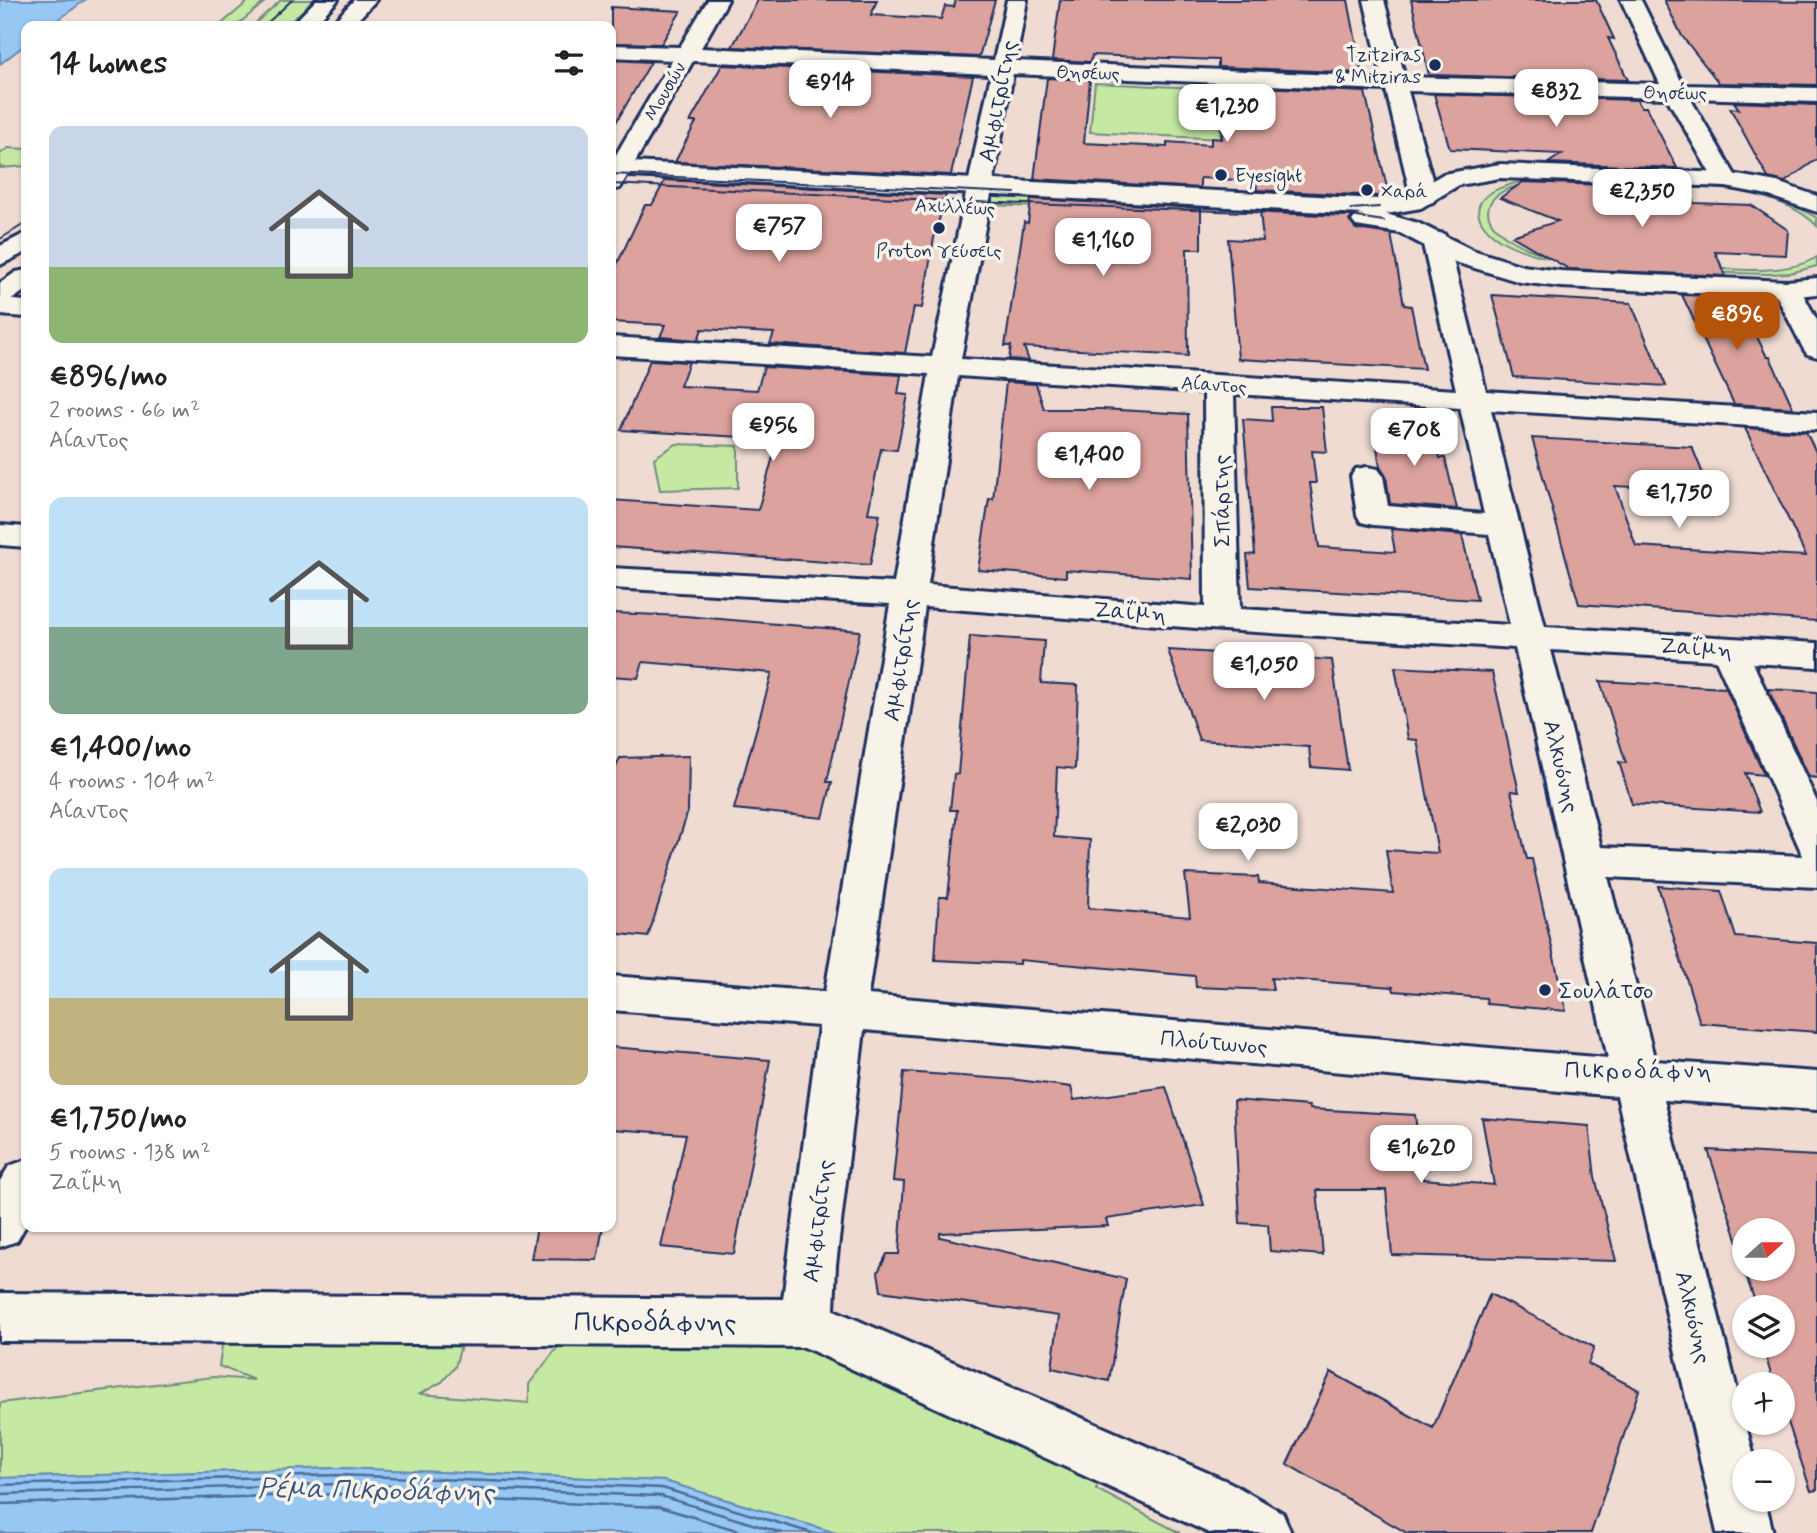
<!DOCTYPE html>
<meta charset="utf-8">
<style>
:root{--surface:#fff;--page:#f6f6f6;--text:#222;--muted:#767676;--accent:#b45309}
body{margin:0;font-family:Mynerve,sans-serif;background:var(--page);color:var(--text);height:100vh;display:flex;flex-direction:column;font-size:26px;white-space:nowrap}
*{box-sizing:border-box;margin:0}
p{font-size:23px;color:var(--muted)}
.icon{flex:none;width:38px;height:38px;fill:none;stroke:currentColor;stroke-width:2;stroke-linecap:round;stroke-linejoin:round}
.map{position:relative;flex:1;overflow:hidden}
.details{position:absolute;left:21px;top:21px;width:595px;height:1211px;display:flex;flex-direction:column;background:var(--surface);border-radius:14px;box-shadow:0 2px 5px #0004}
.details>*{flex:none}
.needle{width:46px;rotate:69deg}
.tools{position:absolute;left:1732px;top:1218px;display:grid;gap:14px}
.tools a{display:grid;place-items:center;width:63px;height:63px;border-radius:50%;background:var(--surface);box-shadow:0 2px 5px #0004;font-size:35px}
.price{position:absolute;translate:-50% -60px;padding:0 16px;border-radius:14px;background:#fff;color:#222;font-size:23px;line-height:46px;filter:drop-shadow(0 2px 4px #0008)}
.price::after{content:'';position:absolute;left:50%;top:42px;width:21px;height:16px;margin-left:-10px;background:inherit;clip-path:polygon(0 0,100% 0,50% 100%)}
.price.current{background:var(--accent);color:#fff}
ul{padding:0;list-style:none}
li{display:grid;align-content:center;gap:14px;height:371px;padding:0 28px}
li span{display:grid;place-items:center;height:217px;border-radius:14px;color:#555}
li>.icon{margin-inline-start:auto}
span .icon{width:126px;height:126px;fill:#fffc;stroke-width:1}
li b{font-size:30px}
h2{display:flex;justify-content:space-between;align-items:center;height:84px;padding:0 28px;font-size:30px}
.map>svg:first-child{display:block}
.green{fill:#c5e9a3;stroke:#708c80;stroke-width:2}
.water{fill:#97c7f3;stroke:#658ab7;stroke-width:2}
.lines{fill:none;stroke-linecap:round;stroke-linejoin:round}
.shore{stroke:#4d6c9a;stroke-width:2.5}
.building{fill:#dca29d;stroke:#1b2f5e;stroke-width:2}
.street-casing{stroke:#1b2f5e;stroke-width:6}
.secondary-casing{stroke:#1b2f5e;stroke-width:6}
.highway-casing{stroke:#1b2f5e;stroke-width:6}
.street{fill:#f7f3e8;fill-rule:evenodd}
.secondary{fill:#f7f3e8;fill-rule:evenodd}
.highway{fill:#f7f3e8;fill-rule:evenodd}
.tram{stroke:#1b2f5e;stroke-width:2}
.poi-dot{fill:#1b2f5e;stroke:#f7f3e8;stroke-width:2.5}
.labels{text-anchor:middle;stroke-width:7;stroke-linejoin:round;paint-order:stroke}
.far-poi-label{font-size:19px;fill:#1b2f5e;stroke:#f7f3e8;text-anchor:start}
.far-street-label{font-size:19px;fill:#1b2f5e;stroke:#f7f3e8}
.street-label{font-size:23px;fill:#1b2f5e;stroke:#f7f3e8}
.poi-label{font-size:23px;fill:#1b2f5e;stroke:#f7f3e8;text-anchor:start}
.neighbourhood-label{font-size:24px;letter-spacing:2px;fill:#1b2f5e;stroke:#f7f3e8}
.near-street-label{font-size:28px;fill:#1b2f5e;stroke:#f7f3e8}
.near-water-label{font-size:28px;font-style:italic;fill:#3a5583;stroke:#f7f3e8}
</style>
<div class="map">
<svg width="1817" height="1533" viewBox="0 0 1817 1533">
<rect width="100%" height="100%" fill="#efdbd2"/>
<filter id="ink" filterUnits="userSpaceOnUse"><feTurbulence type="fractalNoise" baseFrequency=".0143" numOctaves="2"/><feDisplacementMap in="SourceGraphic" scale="14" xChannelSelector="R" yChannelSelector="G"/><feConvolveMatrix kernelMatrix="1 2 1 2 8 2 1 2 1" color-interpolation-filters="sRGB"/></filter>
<g filter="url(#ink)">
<path class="green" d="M 250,0 L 267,0 L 236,26 L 219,26 Z
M 281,0 L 314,0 L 286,26 L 252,26 Z
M 1095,83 L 1219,89 L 1221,139 L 1090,132 Z
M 8,148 L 26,149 L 26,166 L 0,168 L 0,154 Z
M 1538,179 L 1722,186 L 1785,200 L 1817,218 L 1817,226 C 1801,209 1778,201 1756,195 C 1712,184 1664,187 1619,185 C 1588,184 1554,178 1523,185 C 1511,187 1493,193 1489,206 C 1486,215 1491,223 1497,229 C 1536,268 1620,263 1671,265 C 1712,267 1781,279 1817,257 L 1817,266 L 1790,273 L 1770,274 C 1706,271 1525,277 1485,227 C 1459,193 1515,182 1538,179 Z
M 990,194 L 1118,201 L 1119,210 L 989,205 Z
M 676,444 L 738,446 L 738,488 L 660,490 L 654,458 Z
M 465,1331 L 455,1367 L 442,1382 L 420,1394 L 529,1403 L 529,1384 L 561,1343 L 807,1336 L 974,1426 L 983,1411 L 1103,1470 L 1096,1489 L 1180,1533 L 836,1533 L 664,1481 L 340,1468 L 0,1478 L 0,1403 L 213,1377 L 254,1380 L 219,1366 L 223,1339 Z"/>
<path class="water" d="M 0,0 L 85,0 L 50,26 L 26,26 L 26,44 L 0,64 Z
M 340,1468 L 664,1481 L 836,1533 L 0,1533 L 0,1478 Z"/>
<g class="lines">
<path class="shore" d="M 0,1485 L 339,1475 L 662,1488 L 812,1533
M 0,1494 L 339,1484 L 661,1496 L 782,1533
M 0,1504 L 340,1494 L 660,1507 L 746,1533"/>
</g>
<path class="building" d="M 758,0 L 877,0 L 871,15 L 941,19 L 945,6 L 954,7 L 956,0 L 995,0 L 979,57 L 732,47 Z
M 1060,0 L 1348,0 L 1362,73 L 1218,67 L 1218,60 L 1092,55 L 1091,62 L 1052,60 Z
M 1411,0 L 1596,0 L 1614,39 L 1608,38 L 1628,80 L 1429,75 Z
M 1664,0 L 1817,2 L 1817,85 L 1719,83 L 1682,36 Z
M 611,7 L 681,11 L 661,44 L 611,43 Z
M 611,60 L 651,62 L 611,131 Z
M 722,65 L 973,76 L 951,175 L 675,162 L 696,122 L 690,122 Z
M 1047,78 L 1090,80 L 1084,143 L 1167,147 L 1167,142 L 1211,145 L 1211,138 L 1222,139 L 1219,85 L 1365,92 L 1388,192 L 1383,192 L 1384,196 L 1379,196 L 1257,190 L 1256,181 L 1200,178 L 1200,188 L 1034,179 Z
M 1434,94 L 1637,100 L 1641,107 L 1646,107 L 1677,168 L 1548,163 L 1562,154 L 1450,149 Z
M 1734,102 L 1817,105 L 1817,159 L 1785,182 L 1768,178 L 1730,108 L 1739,109 Z
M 665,180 L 946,195 L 934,238 L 922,308 L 914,307 L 905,353 L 770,344 L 774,333 L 702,329 L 698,340 L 660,337 L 665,325 L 611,322 L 611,277 L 645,205 L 652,205 Z
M 1523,182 L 1687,188 L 1694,203 L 1751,205 L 1788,230 L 1786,255 L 1715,252 L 1726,276 L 1569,269 L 1512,236 L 1558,221 L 1500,198 Z
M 1031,199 L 1201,208 L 1201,249 L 1187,249 L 1188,356 L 1024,347 L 1029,361 L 1009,359 L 1011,346 L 1005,346 L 1024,222 L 1028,223 Z
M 1260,211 L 1353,216 L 1349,221 L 1356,229 L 1391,234 L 1404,305 L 1411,306 L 1424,369 L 1238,359 L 1228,239 L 1263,241 Z
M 1492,295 L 1631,303 L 1666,386 L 1514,377 Z
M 1682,295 L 1737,297 L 1767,357 L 1770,357 L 1793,408 L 1734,404 Z
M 650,360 L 689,362 L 680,386 L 757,390 L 764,367 L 901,375 L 898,394 L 908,395 L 897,450 L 881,449 L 868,513 L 880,514 L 870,565 L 611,547 L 611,500 L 758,510 L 778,439 L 621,430 Z
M 1006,382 L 1036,384 L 1044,409 L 1101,409 L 1188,414 L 1192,579 L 1066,570 L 1066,577 L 978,570 L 989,499 L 993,499 Z
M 1271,407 L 1322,407 L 1327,452 L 1312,451 L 1316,483 L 1310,483 L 1319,547 L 1395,552 L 1391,529 L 1462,535 L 1477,600 L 1250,587 L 1247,555 L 1255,554 L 1243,419 L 1272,421 Z
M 1374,427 L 1434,429 L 1440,458 L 1445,458 L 1457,509 L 1390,504 L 1386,476 L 1380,467 Z
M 1745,428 L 1806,432 L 1817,454 L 1817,621 L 1579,604 L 1532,438 L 1692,447 L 1710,491 L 1615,486 L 1636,546 L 1806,556 Z
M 611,613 L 685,616 L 860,631 L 827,782 L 832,782 L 823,818 L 734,809 L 772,673 L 643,662 L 638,678 L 611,676 Z
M 970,636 L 1044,641 L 1041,683 L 1078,685 L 1075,769 L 1057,767 L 1054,837 L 1090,840 L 1088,908 L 1190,917 L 1185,874 L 1258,877 L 1259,883 L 1393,893 L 1386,850 L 1438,853 L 1417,740 L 1408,739 L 1395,667 L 1492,672 L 1519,792 L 1511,791 L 1527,859 L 1532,859 L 1566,1011 L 1487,1004 L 1486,998 L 1394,991 L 1393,987 L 1271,978 L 1273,990 L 1196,987 L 1195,976 L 1020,960 L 1020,964 L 935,960 L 939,897 L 948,897 L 957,810 L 950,810 L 954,774 L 958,774 Z
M 1168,650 L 1332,660 L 1348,770 L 1311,767 L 1309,747 L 1199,740 Z
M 1600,681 L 1726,688 L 1764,775 L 1745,773 L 1760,812 L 1632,804 L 1619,762 L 1626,763 Z
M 1768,689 L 1817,692 L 1817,778 L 1809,777 Z
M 689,756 L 688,811 L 648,937 L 611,933 L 611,778 L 620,758 Z
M 1658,886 L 1721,891 L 1736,937 L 1817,943 L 1817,1032 L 1700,1023 Z
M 611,1047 L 770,1060 L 734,1254 L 661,1247 L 686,1134 L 611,1129 Z
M 904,1072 L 1018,1080 L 1071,1087 L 1074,1100 L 1166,1087 L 1204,1205 L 1106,1219 L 1108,1226 L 940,1233 L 940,1237 L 1126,1279 L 1109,1381 L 1052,1368 L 1059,1316 L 881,1291 L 878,1272 L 887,1254 L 899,1254 L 904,1182 L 893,1181 Z
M 1234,1100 L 1309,1106 L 1310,1109 L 1415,1115 L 1423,1179 L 1494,1185 L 1482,1118 L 1589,1126 L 1595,1177 L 1616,1261 L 1392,1255 L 1386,1190 L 1317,1190 L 1323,1255 L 1270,1251 L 1268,1225 L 1240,1223 Z
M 1708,1150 L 1817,1156 L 1817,1490 L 1811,1491 L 1783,1407 L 1783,1384 L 1774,1384 L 1763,1348 L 1783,1346 L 1783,1307 L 1757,1307 L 1742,1265 L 1745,1265 L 1745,1269 L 1783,1269 L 1783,1230 L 1745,1230 L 1745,1264 Z
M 537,1227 L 603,1227 L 597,1260 L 531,1259 Z
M 1490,1294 L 1594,1347 L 1588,1364 L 1639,1390 L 1591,1533 L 1407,1533 L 1287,1464 L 1331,1372 L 1433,1428 Z"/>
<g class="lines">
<g class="street-casing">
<path id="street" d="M 708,0 L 728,0 L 701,48 L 994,60 L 1007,0 L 1027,0 L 1016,61 L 1382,77 L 1364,0 L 1384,0 L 1405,77 L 1660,84 L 1621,0 L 1641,0 L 1683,85 L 1817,88 L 1817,102 L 1690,98 L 1738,180 L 1735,185 L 1726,187 L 1717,185 L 1714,180 L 1667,98 L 1408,91 L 1437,197 L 1433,202 L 1424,205 L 1415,202 L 1411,197 L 1386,90 L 1013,74 L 961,359 L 1456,390 L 1422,240 L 1426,234 L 1435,232 L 1444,234 L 1448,240 L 1486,391 L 1817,412 L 1817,430 L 1491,410 L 1545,627 L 1817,643 L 1817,667 L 1753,663 L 1817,802 L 1817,887 L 1608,877 L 1655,1061 L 1817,1072 L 1817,1110 L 1664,1100 L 1755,1461 L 1745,1461 L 1745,1500 L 1765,1500 L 1773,1533 L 1717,1533 L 1617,1096 L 864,1030 L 836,1265 L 834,1310 L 1231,1483 L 1283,1513 L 1291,1533 L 1209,1533 L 804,1347 L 0,1341 L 0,1293 L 783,1299 L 819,1026 L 611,1010 L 611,976 L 825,992 L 890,604 L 611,588 L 611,568 L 894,583 L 929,374 L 611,355 L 611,337 L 932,357 L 991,74 L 693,61 L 623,183 L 620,188 L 611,190 L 611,163 L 672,60 L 611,57 L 611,45 L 680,47 ZM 958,376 L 1204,392 L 1205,607 L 928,585 ZM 1234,394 L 1460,408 L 1484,514 L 1388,506 L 1383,476 L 1378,469 L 1367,467 L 1356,469 L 1351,476 L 1357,515 L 1361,522 L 1373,525 L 1489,534 L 1510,625 L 1240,609 ZM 925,607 L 1223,630 L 1515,648 L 1608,1058 L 868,995 ZM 1551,650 L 1716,660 L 1803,856 L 1601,847 Z
M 1787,281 L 1797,283 L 1817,320 L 1817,357 L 1807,354 L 1803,348 L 1773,289 L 1777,283 Z
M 0,299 L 26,301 L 26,317 L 0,315 Z
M 0,525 L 26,527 L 26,547 L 0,545 Z
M 26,1160 L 26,1225 L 17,1241 L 0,1247 L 0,1181 L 9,1166 Z"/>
</g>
<g class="secondary-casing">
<path id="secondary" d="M 611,161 L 1379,199 L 1406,196 L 1443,174 L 1500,164 L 1726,173 L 1777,182 L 1817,196 L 1817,212 L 1763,194 L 1726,187 L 1500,178 L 1459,185 L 1421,208 L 1386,214 L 1418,223 L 1473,250 L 1523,266 L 1561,271 L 1787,281 L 1817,278 L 1817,294 L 1787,297 L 1561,287 L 1520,282 L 1455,262 L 1400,233 L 1356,226 L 1352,221 L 1356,216 L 1363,214 L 611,175 Z"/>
</g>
<g class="highway-casing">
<path id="highway" d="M 316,0 L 338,0 L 313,26 L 291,26 Z
M 354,0 L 376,0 L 352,26 L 330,26 Z
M 26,233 L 26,252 L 0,265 L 0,246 Z
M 26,270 L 26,290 L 10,301 L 0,303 L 0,283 L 16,272 Z"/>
</g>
<use href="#street" class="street"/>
<use href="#secondary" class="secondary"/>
<use href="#highway" class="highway"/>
<path class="tram" d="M 264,26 L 292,0
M 611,174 L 1015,193
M 611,184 L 975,202 L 1351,216 L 1384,221
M 1351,209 L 1379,207
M 0,239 L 26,223"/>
</g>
</g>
<g class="poi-dot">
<circle cx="1435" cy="65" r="7"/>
<circle cx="1221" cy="175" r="7"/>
<circle cx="1367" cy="190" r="7"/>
<circle cx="939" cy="228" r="7"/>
<circle cx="1545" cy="990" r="7"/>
</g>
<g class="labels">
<g class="far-poi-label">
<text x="1421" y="61" text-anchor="end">Tzitziras<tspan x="1421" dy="22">&amp; Mitziras</tspan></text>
<text x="1235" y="182">Eyesight</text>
<text x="1381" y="197">Χαρά</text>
<text x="939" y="257" text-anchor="middle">Proton γεύσεις</text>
</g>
<g class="far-street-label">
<text transform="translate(1088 72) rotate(2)" y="7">Θησέως</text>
<text transform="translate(664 91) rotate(-60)" y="7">Μουσών</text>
<text transform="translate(1675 92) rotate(1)" y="7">Θησέως</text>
<text transform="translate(955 206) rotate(3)" y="7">Αχιλλέως</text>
<text transform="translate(1214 384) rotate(4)" y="7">Αίαντος</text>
</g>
<g class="street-label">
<text transform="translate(997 101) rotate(-79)" y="8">Αμφιτρίτης</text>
<text transform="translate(1221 501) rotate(-91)" y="8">Σπάρτης</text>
<text transform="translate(1130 611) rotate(4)" y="8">Ζαΐμη</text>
<text transform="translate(1696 647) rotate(4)" y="8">Ζαΐμη</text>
<text transform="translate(900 660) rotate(-81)" y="8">Αμφιτρίτης</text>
<text transform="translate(1562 766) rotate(77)" y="8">Αλκυόνης</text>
<text transform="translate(1214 1042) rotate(5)" y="8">Πλούτωνος</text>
<text transform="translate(817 1221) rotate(-83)" y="8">Αμφιτρίτης</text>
<text transform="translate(1694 1317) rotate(77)" y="8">Αλκυόνης</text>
</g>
<g class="poi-label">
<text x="1559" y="998">Σουλάτσο</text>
</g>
<g class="neighbourhood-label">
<text x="1639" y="1078">Πικροδάφνη</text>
</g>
<g class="near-street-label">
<text x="655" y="1331">Πικροδάφνης</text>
</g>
<g class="near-water-label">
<text transform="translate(376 1489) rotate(1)" y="10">Ρέμα Πικροδάφνης</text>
</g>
</g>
</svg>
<div class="tools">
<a><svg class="needle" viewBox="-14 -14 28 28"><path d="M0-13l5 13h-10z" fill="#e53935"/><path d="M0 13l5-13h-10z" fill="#767676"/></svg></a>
<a><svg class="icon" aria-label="layers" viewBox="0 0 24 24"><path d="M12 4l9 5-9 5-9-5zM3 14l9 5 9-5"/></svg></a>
<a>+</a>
<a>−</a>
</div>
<b class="price" style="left:830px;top:120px">€914</b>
<b class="price" style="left:1556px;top:129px">€832</b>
<b class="price" style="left:1227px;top:144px">€1,230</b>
<b class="price" style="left:1642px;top:229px">€2,350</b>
<b class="price" style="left:779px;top:264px">€757</b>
<b class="price" style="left:1103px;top:278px">€1,160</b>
<b class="price current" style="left:1737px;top:352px">€896</b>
<b class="price" style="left:773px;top:463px">€956</b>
<b class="price" style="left:1414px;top:468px">€708</b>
<b class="price" style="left:1089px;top:492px">€1,400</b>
<b class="price" style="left:1679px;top:530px">€1,750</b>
<b class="price" style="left:1264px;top:702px">€1,050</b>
<b class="price" style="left:1248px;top:863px">€2,030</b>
<b class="price" style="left:1421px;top:1185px">€1,620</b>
<section class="details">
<h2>14 homes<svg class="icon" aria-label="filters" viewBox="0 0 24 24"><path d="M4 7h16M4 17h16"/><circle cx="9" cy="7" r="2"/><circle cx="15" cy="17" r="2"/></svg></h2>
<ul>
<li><span style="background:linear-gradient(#c9d6e8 65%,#8fb573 0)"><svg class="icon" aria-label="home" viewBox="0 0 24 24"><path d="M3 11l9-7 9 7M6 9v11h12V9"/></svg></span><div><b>€896/mo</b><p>2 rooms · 66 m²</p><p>Αίαντος</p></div></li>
<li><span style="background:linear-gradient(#bfe0f5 60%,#7fa58c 0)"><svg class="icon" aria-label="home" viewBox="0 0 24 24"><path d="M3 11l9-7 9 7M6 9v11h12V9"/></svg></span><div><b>€1,400/mo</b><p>4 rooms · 104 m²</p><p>Αίαντος</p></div></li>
<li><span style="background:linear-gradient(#bfe0f5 60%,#c2b280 0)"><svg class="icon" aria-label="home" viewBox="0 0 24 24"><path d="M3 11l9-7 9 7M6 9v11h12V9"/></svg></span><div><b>€1,750/mo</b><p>5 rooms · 138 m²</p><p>Ζαΐμη</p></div></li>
</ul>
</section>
</div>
